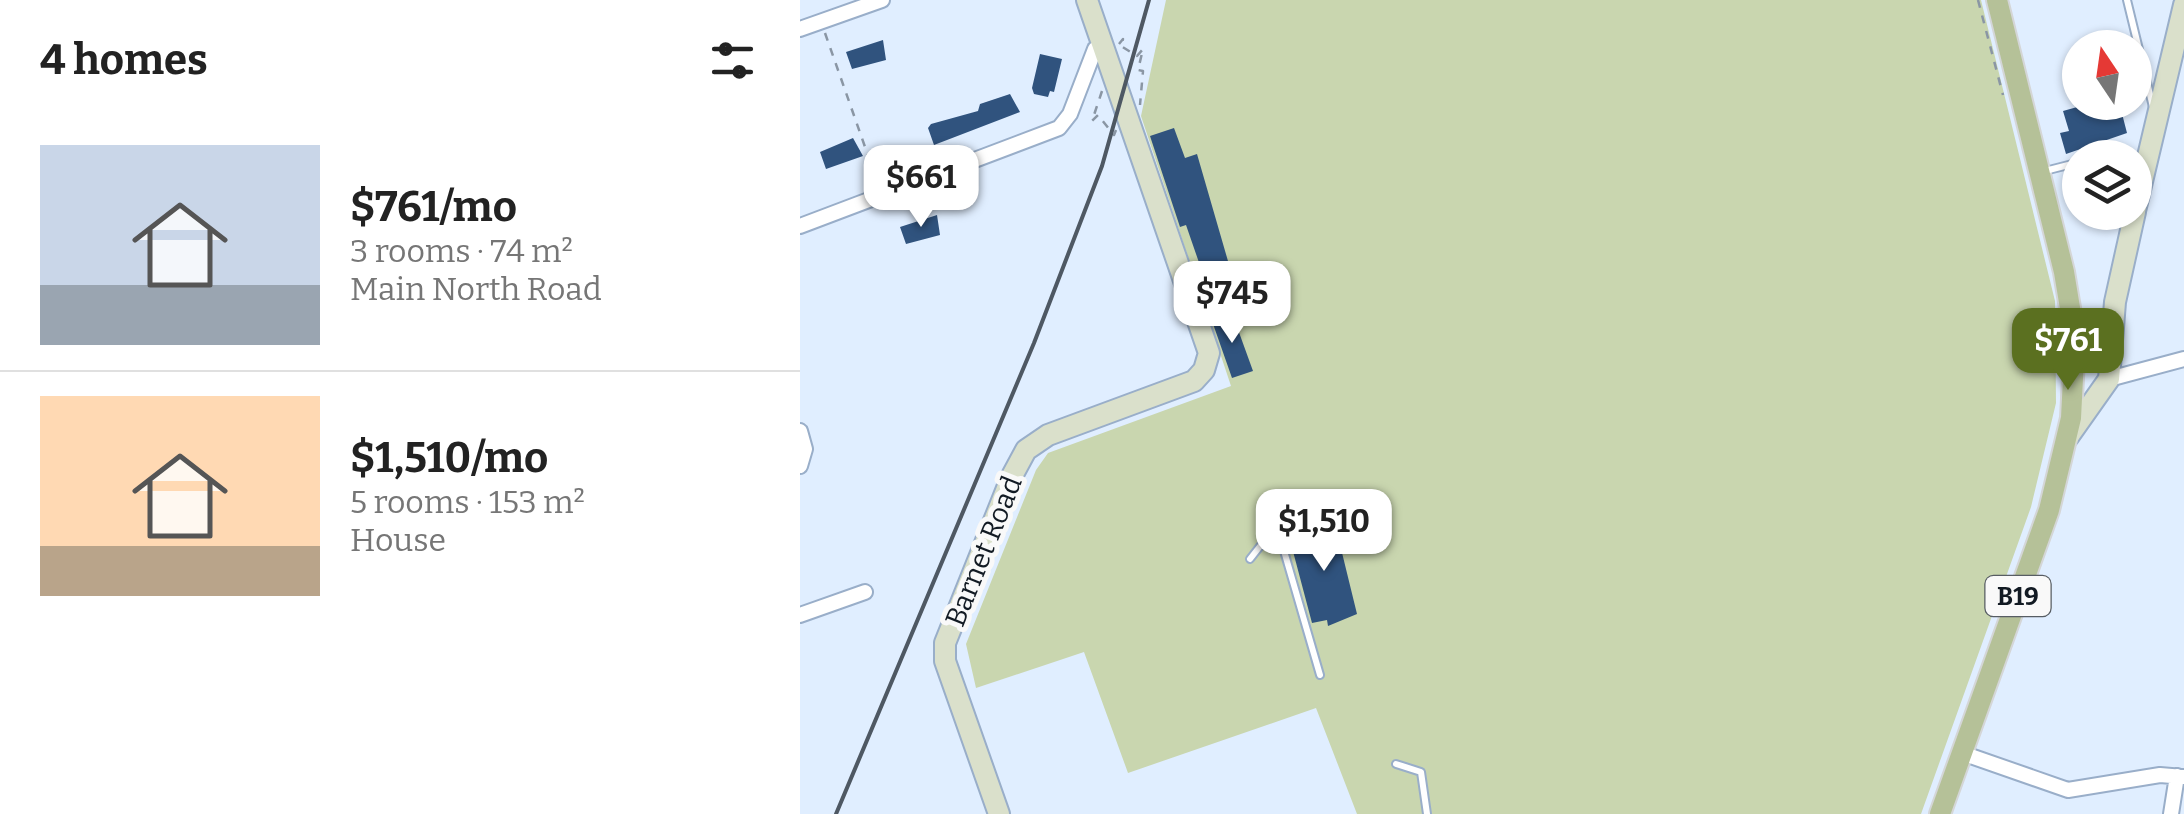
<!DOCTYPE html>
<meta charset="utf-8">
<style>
:root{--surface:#fff;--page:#f6f6f6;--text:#222;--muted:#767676;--line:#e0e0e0;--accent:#5b7020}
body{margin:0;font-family:Bitter,serif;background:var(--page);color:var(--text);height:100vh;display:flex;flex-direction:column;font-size:38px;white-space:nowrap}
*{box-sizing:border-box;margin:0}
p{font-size:32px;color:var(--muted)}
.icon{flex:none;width:55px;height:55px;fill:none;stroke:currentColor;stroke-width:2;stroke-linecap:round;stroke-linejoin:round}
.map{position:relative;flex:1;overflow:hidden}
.side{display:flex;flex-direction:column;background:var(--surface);width:800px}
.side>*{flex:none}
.needle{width:65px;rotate:347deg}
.tools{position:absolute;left:1262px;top:30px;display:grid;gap:20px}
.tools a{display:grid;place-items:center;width:90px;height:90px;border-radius:50%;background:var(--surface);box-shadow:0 2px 8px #0004;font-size:50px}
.price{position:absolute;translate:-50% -85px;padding:0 22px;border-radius:20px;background:#fff;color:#222;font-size:32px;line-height:65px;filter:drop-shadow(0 2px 5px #0008)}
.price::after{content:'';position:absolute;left:50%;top:60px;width:30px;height:22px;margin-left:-15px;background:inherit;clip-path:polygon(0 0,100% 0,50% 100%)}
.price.active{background:var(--accent);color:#fff}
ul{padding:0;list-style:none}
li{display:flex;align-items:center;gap:30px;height:250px;padding:0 40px}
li+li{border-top:2px solid var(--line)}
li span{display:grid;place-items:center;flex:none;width:280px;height:200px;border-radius:0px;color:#555}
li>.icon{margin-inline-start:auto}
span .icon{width:120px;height:120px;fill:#fffc;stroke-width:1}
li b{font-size:42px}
h2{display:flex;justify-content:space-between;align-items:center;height:120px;padding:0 40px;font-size:42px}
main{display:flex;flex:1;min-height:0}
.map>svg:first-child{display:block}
.green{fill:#c9d6af}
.building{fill:#30537e}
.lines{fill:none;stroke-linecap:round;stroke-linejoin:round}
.lane-casing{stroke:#99aec9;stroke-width:10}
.street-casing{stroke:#99aec9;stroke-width:18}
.secondary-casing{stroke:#99aec9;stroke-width:24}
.primary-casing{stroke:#d4d6d7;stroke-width:24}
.path{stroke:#8a96a4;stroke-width:2.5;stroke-dasharray:8 8;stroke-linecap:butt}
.lane{stroke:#fff;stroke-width:6}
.street{stroke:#fff;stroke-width:14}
.secondary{stroke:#dae0cb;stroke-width:20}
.primary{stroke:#b5c198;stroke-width:20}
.rail{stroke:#4e5863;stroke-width:4}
.labels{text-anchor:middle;stroke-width:10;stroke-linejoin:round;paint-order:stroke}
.shield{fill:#f9f9f9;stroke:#575d63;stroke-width:2.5}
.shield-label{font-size:25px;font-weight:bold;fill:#121a23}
.street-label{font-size:28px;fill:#121a23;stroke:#f9f9f9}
</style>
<main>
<section class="side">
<h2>4 homes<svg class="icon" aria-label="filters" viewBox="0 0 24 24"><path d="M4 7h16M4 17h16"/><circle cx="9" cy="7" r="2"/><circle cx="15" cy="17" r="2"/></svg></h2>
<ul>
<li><span style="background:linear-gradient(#c9d6e8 70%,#9aa5b1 0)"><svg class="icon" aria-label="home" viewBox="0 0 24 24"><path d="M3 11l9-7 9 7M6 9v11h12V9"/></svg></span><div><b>$761/mo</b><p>3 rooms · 74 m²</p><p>Main North Road</p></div></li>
<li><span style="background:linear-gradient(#ffd9b3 75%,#b9a48a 0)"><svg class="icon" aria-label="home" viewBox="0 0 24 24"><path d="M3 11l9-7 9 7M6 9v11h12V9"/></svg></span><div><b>$1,510/mo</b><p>5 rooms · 153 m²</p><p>House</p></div></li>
</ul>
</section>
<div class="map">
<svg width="1384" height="814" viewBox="0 0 1384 814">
<rect width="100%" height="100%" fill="#e0eeff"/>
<path class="green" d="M 366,0 L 1181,0 L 1255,301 L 1256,403 L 1231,507 L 1121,814 L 557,814 L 516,708 L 328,773 L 284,652 L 176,688 L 166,644 L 236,470 L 248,453 L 431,386 L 341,116 Z"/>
<path class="building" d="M 83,40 L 86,60 L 52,69 L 46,52 Z
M 240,54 L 262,59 L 254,92 L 250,91 L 248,97 L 234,94 L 232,88 Z
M 210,94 L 220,112 L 134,145 L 128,128 L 131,124 L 178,111 L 180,104 Z
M 1295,102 L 1319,102 L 1327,133 L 1266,154 L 1260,133 L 1269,131 L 1263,111 Z
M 374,128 L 385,158 L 397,154 L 430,268 L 404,277 L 386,225 L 380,227 L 350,136 Z
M 53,138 L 63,156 L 26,169 L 20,152 Z
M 137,215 L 140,235 L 106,244 L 100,227 Z
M 432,313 L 453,371 L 432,378 L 412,321 Z
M 534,520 L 557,614 L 528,626 L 527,620 L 512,623 L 490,540 L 507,536 L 505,527 Z"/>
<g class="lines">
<g class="lane-casing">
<path id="lane" d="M 1327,0 L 1353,107
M 1241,172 L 1280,162
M 450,559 L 461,545 L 472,540 L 482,544 L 520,675
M 596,764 L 621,772 L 627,814"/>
</g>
<g class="street-casing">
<path id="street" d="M 0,29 L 82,0
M 0,226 L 259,128 L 270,114 L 295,49 L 303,46
M 1309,379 L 1384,359
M 0,431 L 5,449 L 0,466
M 0,615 L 65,592
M 1162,753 L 1268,790 L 1360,775 L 1384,777
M 1371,814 L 1377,776"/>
</g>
<g class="secondary-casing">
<path id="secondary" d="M 1335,211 L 1384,5
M 1268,437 L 1309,379 L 1315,302 L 1335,212
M 199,814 L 145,661 L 145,643 L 212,476 L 226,450 L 248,435 L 394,381 L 404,370 L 409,353 L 287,0"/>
</g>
<g class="primary-casing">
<path id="primary" d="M 1140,814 L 1249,510 L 1271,418 L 1275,338 L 1264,272 L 1197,0"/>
</g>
<path class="path" d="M 1178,0 L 1203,95
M 25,33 L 77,181
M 319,44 L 323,39 L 321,46 L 337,56 L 343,49 L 338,70 L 343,71 L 340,105
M 302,91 L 292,121 L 298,115 L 314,135 L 316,130"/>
<use href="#lane" class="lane"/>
<use href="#street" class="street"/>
<use href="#secondary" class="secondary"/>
<use href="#primary" class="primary"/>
<path class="rail" d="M 36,814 L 234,343 L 302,166 L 349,0"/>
</g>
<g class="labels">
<rect class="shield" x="1185.5" y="576" width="65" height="40" rx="8"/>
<g class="shield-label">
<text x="1218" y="605">B19</text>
</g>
<g class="street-label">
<text transform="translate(183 551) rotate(-68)" y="10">Barnet Road</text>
</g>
</g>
</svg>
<div class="tools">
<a><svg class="needle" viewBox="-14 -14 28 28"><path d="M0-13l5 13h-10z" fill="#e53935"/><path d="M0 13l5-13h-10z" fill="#767676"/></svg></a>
<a><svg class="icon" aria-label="layers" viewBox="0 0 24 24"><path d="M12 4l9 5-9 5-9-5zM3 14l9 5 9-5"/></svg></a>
</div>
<b class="price" style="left:121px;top:230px">$661</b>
<b class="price" style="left:432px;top:346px">$745</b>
<b class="price active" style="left:1268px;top:393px">$761</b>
<b class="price" style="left:524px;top:574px">$1,510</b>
</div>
</main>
